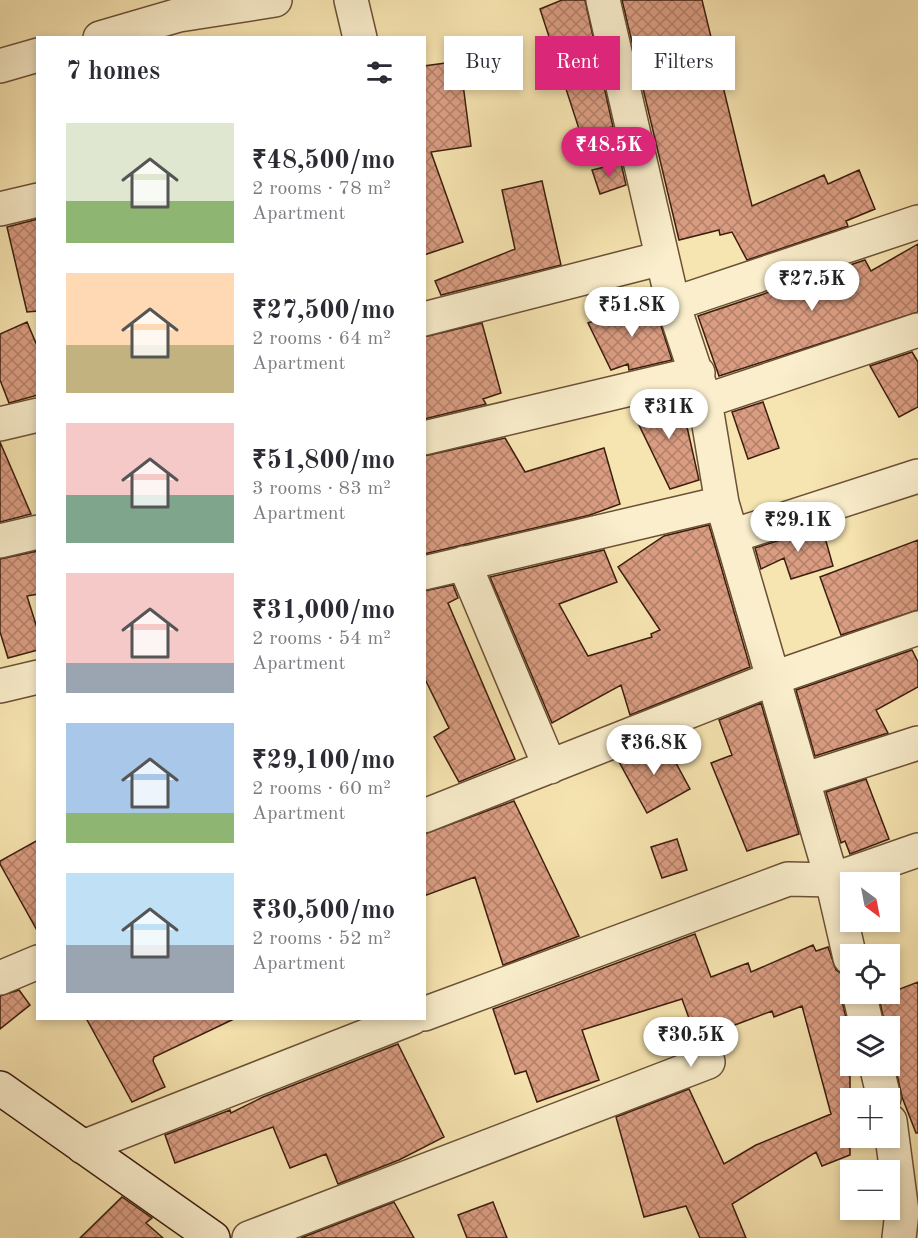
<!DOCTYPE html>
<meta charset="utf-8">
<style>
:root{--surface:#fff;--page:#f2f2f3;--text:#2b2b33;--muted:#7c7c81;--accent:#db2777}
body{margin:0;font-family:"Old Standard TT",serif;background:var(--page);color:var(--text);height:100vh;display:flex;flex-direction:column;font-size:22px;white-space:nowrap}
*{box-sizing:border-box;margin:0}
p{font-size:20px;color:var(--muted)}
.icon{flex:none;width:33px;height:33px;fill:none;stroke:currentColor;stroke-width:2;stroke-linecap:round;stroke-linejoin:round}
.map{position:relative;flex:1;overflow:hidden}
.drawer{position:absolute;left:36px;top:36px;width:390px;height:984px;display:flex;flex-direction:column;background:var(--surface);border-radius:0px;box-shadow:0 3px 9px #0003}
.drawer>*{flex:none}
.guide{position:absolute;left:444px;top:36px;width:384px;height:54px;display:flex;gap:12px}
.needle{width:39px;rotate:148deg}
.buttons{position:absolute;left:840px;top:872px;display:grid;gap:12px}
.buttons a{display:grid;place-items:center;width:60px;height:60px;border-radius:0px;background:var(--surface);box-shadow:0 3px 9px #0003;font-size:30px}
.price{position:absolute;translate:-50% -51px;padding:0 14px;border-radius:21px;background:#fff;color:#222;font-size:20px;line-height:39px;filter:drop-shadow(0 2px 3px #0008)}
.price::after{content:'';position:absolute;left:50%;top:36px;width:18px;height:14px;margin-left:-9px;background:inherit;clip-path:polygon(0 0,100% 0,50% 100%)}
.price.current{background:var(--accent);color:#fff}
ul{padding:0;list-style:none}
li{display:flex;align-items:center;gap:18px;height:150px;padding:0 30px}
li span{display:grid;place-items:center;flex:none;width:168px;height:120px;border-radius:0px;color:#555}
li>.icon{margin-inline-start:auto}
span .icon{width:72px;height:72px;fill:#fffc;stroke-width:1}
li b{font-size:26px}
h2{display:flex;justify-content:space-between;align-items:center;height:72px;padding:0 30px;font-size:26px}
.tag{padding:0 21px;border-radius:0px;background:var(--surface);box-shadow:0 3px 9px #0003;font-size:21px;line-height:54px}
.tag.current{background:var(--accent);color:#fff}
.map>svg:first-child{display:block}
.building{fill:url(#building-cross-hatch);stroke:#3c1e0e;stroke-width:1.5}
.lines{fill:none;stroke-linecap:round;stroke-linejoin:round}
.street-casing{stroke:#6b5037;stroke-width:36}
.secondary-casing{stroke:#3c1e0e;stroke-width:36}
.street{stroke:#faeecc;stroke-width:33}
.secondary{stroke:#faeecc;stroke-width:33}
</style>
<div class="map">
<svg width="918" height="1238" viewBox="0 0 918 1238">
<defs>
<pattern id="building-cross-hatch" width="8" height="8" patternUnits="userSpaceOnUse" patternTransform="scale(1.5)"><rect width="8" height="8" fill="#da9d82"/><path d="M0 0l8 8M0 8l8-8" fill="none" stroke="#b27f69"/></pattern>
</defs>
<rect width="100%" height="100%" fill="#f7e5b1"/>
<filter id="stains"><feTurbulence type="fractalNoise" baseFrequency=".00333" numOctaves="4"/><feColorMatrix values="0 0 0 0 .2 0 0 0 0 .09 0 0 0 0 .02 0 0 0 .5 -.17"/></filter>
<radialGradient id="worn" r=".72"><stop offset=".6" stop-color="#630" stop-opacity="0"/><stop offset="1" stop-color="#630" stop-opacity=".3"/></radialGradient>
<path class="building" d="M 562,0 L 585,0 L 613,127 L 580,132 L 540,9 Z
M 622,0 L 702,0 L 752,206 L 824,175 L 828,184 L 859,170 L 875,209 L 846,221 L 848,226 L 747,260 L 732,232 L 720,235 L 719,230 L 679,240 Z
M 460,61 L 471,146 L 431,152 L 463,242 L 424,255 L 424,66 Z
M 621,163 L 626,185 L 600,194 L 592,170 Z
M 542,181 L 561,265 L 441,295 L 435,281 L 515,249 L 502,190 Z
M 38,219 L 38,311 L 27,312 L 7,227 Z
M 918,244 L 918,312 L 719,376 L 698,316 L 865,260 L 871,271 Z
M 653,301 L 672,360 L 629,370 L 628,364 L 611,370 L 588,323 Z
M 27,322 L 38,348 L 38,395 L 9,403 L 0,380 L 0,334 Z
M 482,323 L 501,393 L 483,399 L 486,404 L 424,419 L 424,337 Z
M 912,352 L 918,362 L 918,407 L 899,417 L 870,366 Z
M 680,396 L 699,480 L 670,489 L 638,423 L 635,407 Z
M 763,402 L 779,448 L 748,459 L 732,412 Z
M 505,438 L 525,472 L 604,448 L 620,504 L 590,515 L 424,554 L 424,456 Z
M 0,442 L 31,514 L 0,522 Z
M 709,525 L 750,667 L 630,715 L 621,685 L 552,723 L 490,577 L 604,550 L 617,582 L 559,604 L 588,656 L 652,637 L 651,634 L 660,630 L 618,567 L 664,536 Z
M 822,527 L 833,566 L 791,579 L 784,558 L 761,569 L 755,548 Z
M 918,540 L 918,610 L 841,635 L 820,577 Z
M 38,551 L 38,594 L 27,596 L 38,631 L 38,650 L 8,658 L 0,632 L 0,559 Z
M 453,585 L 458,598 L 448,603 L 515,759 L 459,782 L 434,737 L 449,728 L 424,677 L 424,591 Z
M 912,650 L 918,662 L 918,687 L 876,710 L 888,733 L 815,756 L 796,690 Z
M 761,703 L 799,834 L 747,851 L 711,763 L 732,755 L 719,720 Z
M 664,741 L 690,789 L 647,813 L 618,760 Z
M 866,779 L 889,839 L 850,854 L 845,841 L 841,843 L 826,792 Z
M 514,801 L 579,936 L 503,965 L 475,877 L 424,896 L 424,834 Z
M 677,839 L 687,870 L 662,878 L 651,847 Z
M 38,840 L 38,932 L 0,864 L 0,861 Z
M 695,934 L 711,977 L 748,963 L 751,972 L 813,945 L 816,951 L 828,947 L 836,970 L 848,978 L 841,987 L 841,997 L 850,1034 L 850,1155 L 822,1166 L 816,1152 L 732,1204 L 746,1238 L 700,1238 L 686,1206 L 644,1217 L 616,1117 L 689,1089 L 724,1164 L 756,1145 L 831,1114 L 802,1006 L 774,1017 L 772,1011 L 719,1031 L 726,1048 L 721,1049 L 712,1044 L 699,1046 L 682,999 L 582,1030 L 599,1080 L 537,1102 L 526,1071 L 515,1074 L 493,1009 Z
M 918,982 L 918,1133 L 916,1133 L 902,1097 L 894,1061 L 890,1052 L 890,1026 L 885,1026 L 879,997 Z
M 19,990 L 30,1005 L 0,1029 L 0,996 Z
M 86,1018 L 236,1018 L 154,1057 L 153,1061 L 165,1087 L 132,1102 Z
M 398,1044 L 444,1137 L 399,1160 L 338,1184 L 326,1154 L 290,1168 L 273,1127 L 175,1163 L 165,1135 L 230,1110 L 231,1113 L 263,1097 Z
M 122,1197 L 152,1218 L 146,1223 L 163,1238 L 80,1238 Z
M 394,1202 L 414,1238 L 301,1238 Z
M 493,1202 L 507,1238 L 467,1238 L 458,1215 Z"/>
<g class="lines">
<g class="street-casing">
<path id="street" d="M 351,0 L 360,38
M 603,0 L 673,304 L 705,401 L 722,503 L 832,880 L 850,958
M 100,38 L 179,15 L 275,0
M 0,66 L 38,55
M 0,209 L 38,200
M 673,304 L 918,222
M 424,319 L 662,258
M 705,401 L 918,330
M 0,424 L 38,415
M 424,438 L 698,373
M 732,536 L 918,476
M 0,541 L 38,532
M 464,563 L 550,767
M 424,573 L 722,503
M 0,686 L 38,677
M 803,780 L 918,743
M 424,816 L 774,678 L 918,628
M 0,978 L 38,962
M 859,993 L 867,1026
M 424,1014 L 788,879 L 832,880 L 918,850
M 876,1065 L 884,1098
M 890,1121 L 902,1212 L 899,1238
M 83,1147 L 412,1018
M 249,1238 L 708,1062"/>
</g>
<g class="secondary-casing">
<path id="secondary" d="M 0,1088 L 213,1238"/>
</g>
<use href="#street" class="street"/>
<use href="#secondary" class="secondary"/>
</g>
<rect width="100%" height="100%" filter="url(#stains)"/>
<rect width="100%" height="100%" fill="url(#worn)"/>
</svg>
<div class="buttons">
<a><svg class="needle" viewBox="-14 -14 28 28"><path d="M0-13l5 13h-10z" fill="#e53935"/><path d="M0 13l5-13h-10z" fill="#7c7c81"/></svg></a>
<a><svg class="icon" aria-label="locate" viewBox="0 0 24 24"><circle cx="12" cy="12" r="6"/><path d="M12 2v4M12 18v4M2 12h4M18 12h4"/></svg></a>
<a><svg class="icon" aria-label="layers" viewBox="0 0 24 24"><path d="M12 4l9 5-9 5-9-5zM3 14l9 5 9-5"/></svg></a>
<a>+</a>
<a>−</a>
</div>
<b class="price current" style="left:609px;top:178px">₹48.5K</b>
<b class="price" style="left:812px;top:312px">₹27.5K</b>
<b class="price" style="left:632px;top:338px">₹51.8K</b>
<b class="price" style="left:669px;top:440px">₹31K</b>
<b class="price" style="left:798px;top:553px">₹29.1K</b>
<b class="price" style="left:654px;top:776px">₹36.8K</b>
<b class="price" style="left:691px;top:1068px">₹30.5K</b>
<div class="guide">
<a class="tag">Buy</a>
<a class="tag current">Rent</a>
<a class="tag">Filters</a>
</div>
<section class="drawer">
<h2>7 homes<svg class="icon" aria-label="filters" viewBox="0 0 24 24"><path d="M4 7h16M4 17h16"/><circle cx="9" cy="7" r="2"/><circle cx="15" cy="17" r="2"/></svg></h2>
<ul>
<li><span style="background:linear-gradient(#dfe7d0 65%,#8fb573 0)"><svg class="icon" aria-label="home" viewBox="0 0 24 24"><path d="M3 11l9-7 9 7M6 9v11h12V9"/></svg></span><div><b>₹48,500/mo</b><p>2 rooms · 78 m²</p><p>Apartment</p></div></li>
<li><span style="background:linear-gradient(#ffd9b3 60%,#c2b280 0)"><svg class="icon" aria-label="home" viewBox="0 0 24 24"><path d="M3 11l9-7 9 7M6 9v11h12V9"/></svg></span><div><b>₹27,500/mo</b><p>2 rooms · 64 m²</p><p>Apartment</p></div></li>
<li><span style="background:linear-gradient(#f6c9c9 60%,#7fa58c 0)"><svg class="icon" aria-label="home" viewBox="0 0 24 24"><path d="M3 11l9-7 9 7M6 9v11h12V9"/></svg></span><div><b>₹51,800/mo</b><p>3 rooms · 83 m²</p><p>Apartment</p></div></li>
<li><span style="background:linear-gradient(#f6c9c9 75%,#9aa5b1 0)"><svg class="icon" aria-label="home" viewBox="0 0 24 24"><path d="M3 11l9-7 9 7M6 9v11h12V9"/></svg></span><div><b>₹31,000/mo</b><p>2 rooms · 54 m²</p><p>Apartment</p></div></li>
<li><span style="background:linear-gradient(#a9c7e8 75%,#8fb573 0)"><svg class="icon" aria-label="home" viewBox="0 0 24 24"><path d="M3 11l9-7 9 7M6 9v11h12V9"/></svg></span><div><b>₹29,100/mo</b><p>2 rooms · 60 m²</p><p>Apartment</p></div></li>
<li><span style="background:linear-gradient(#bfe0f5 60%,#9aa5b1 0)"><svg class="icon" aria-label="home" viewBox="0 0 24 24"><path d="M3 11l9-7 9 7M6 9v11h12V9"/></svg></span><div><b>₹30,500/mo</b><p>2 rooms · 52 m²</p><p>Apartment</p></div></li>
</ul>
</section>
</div>
